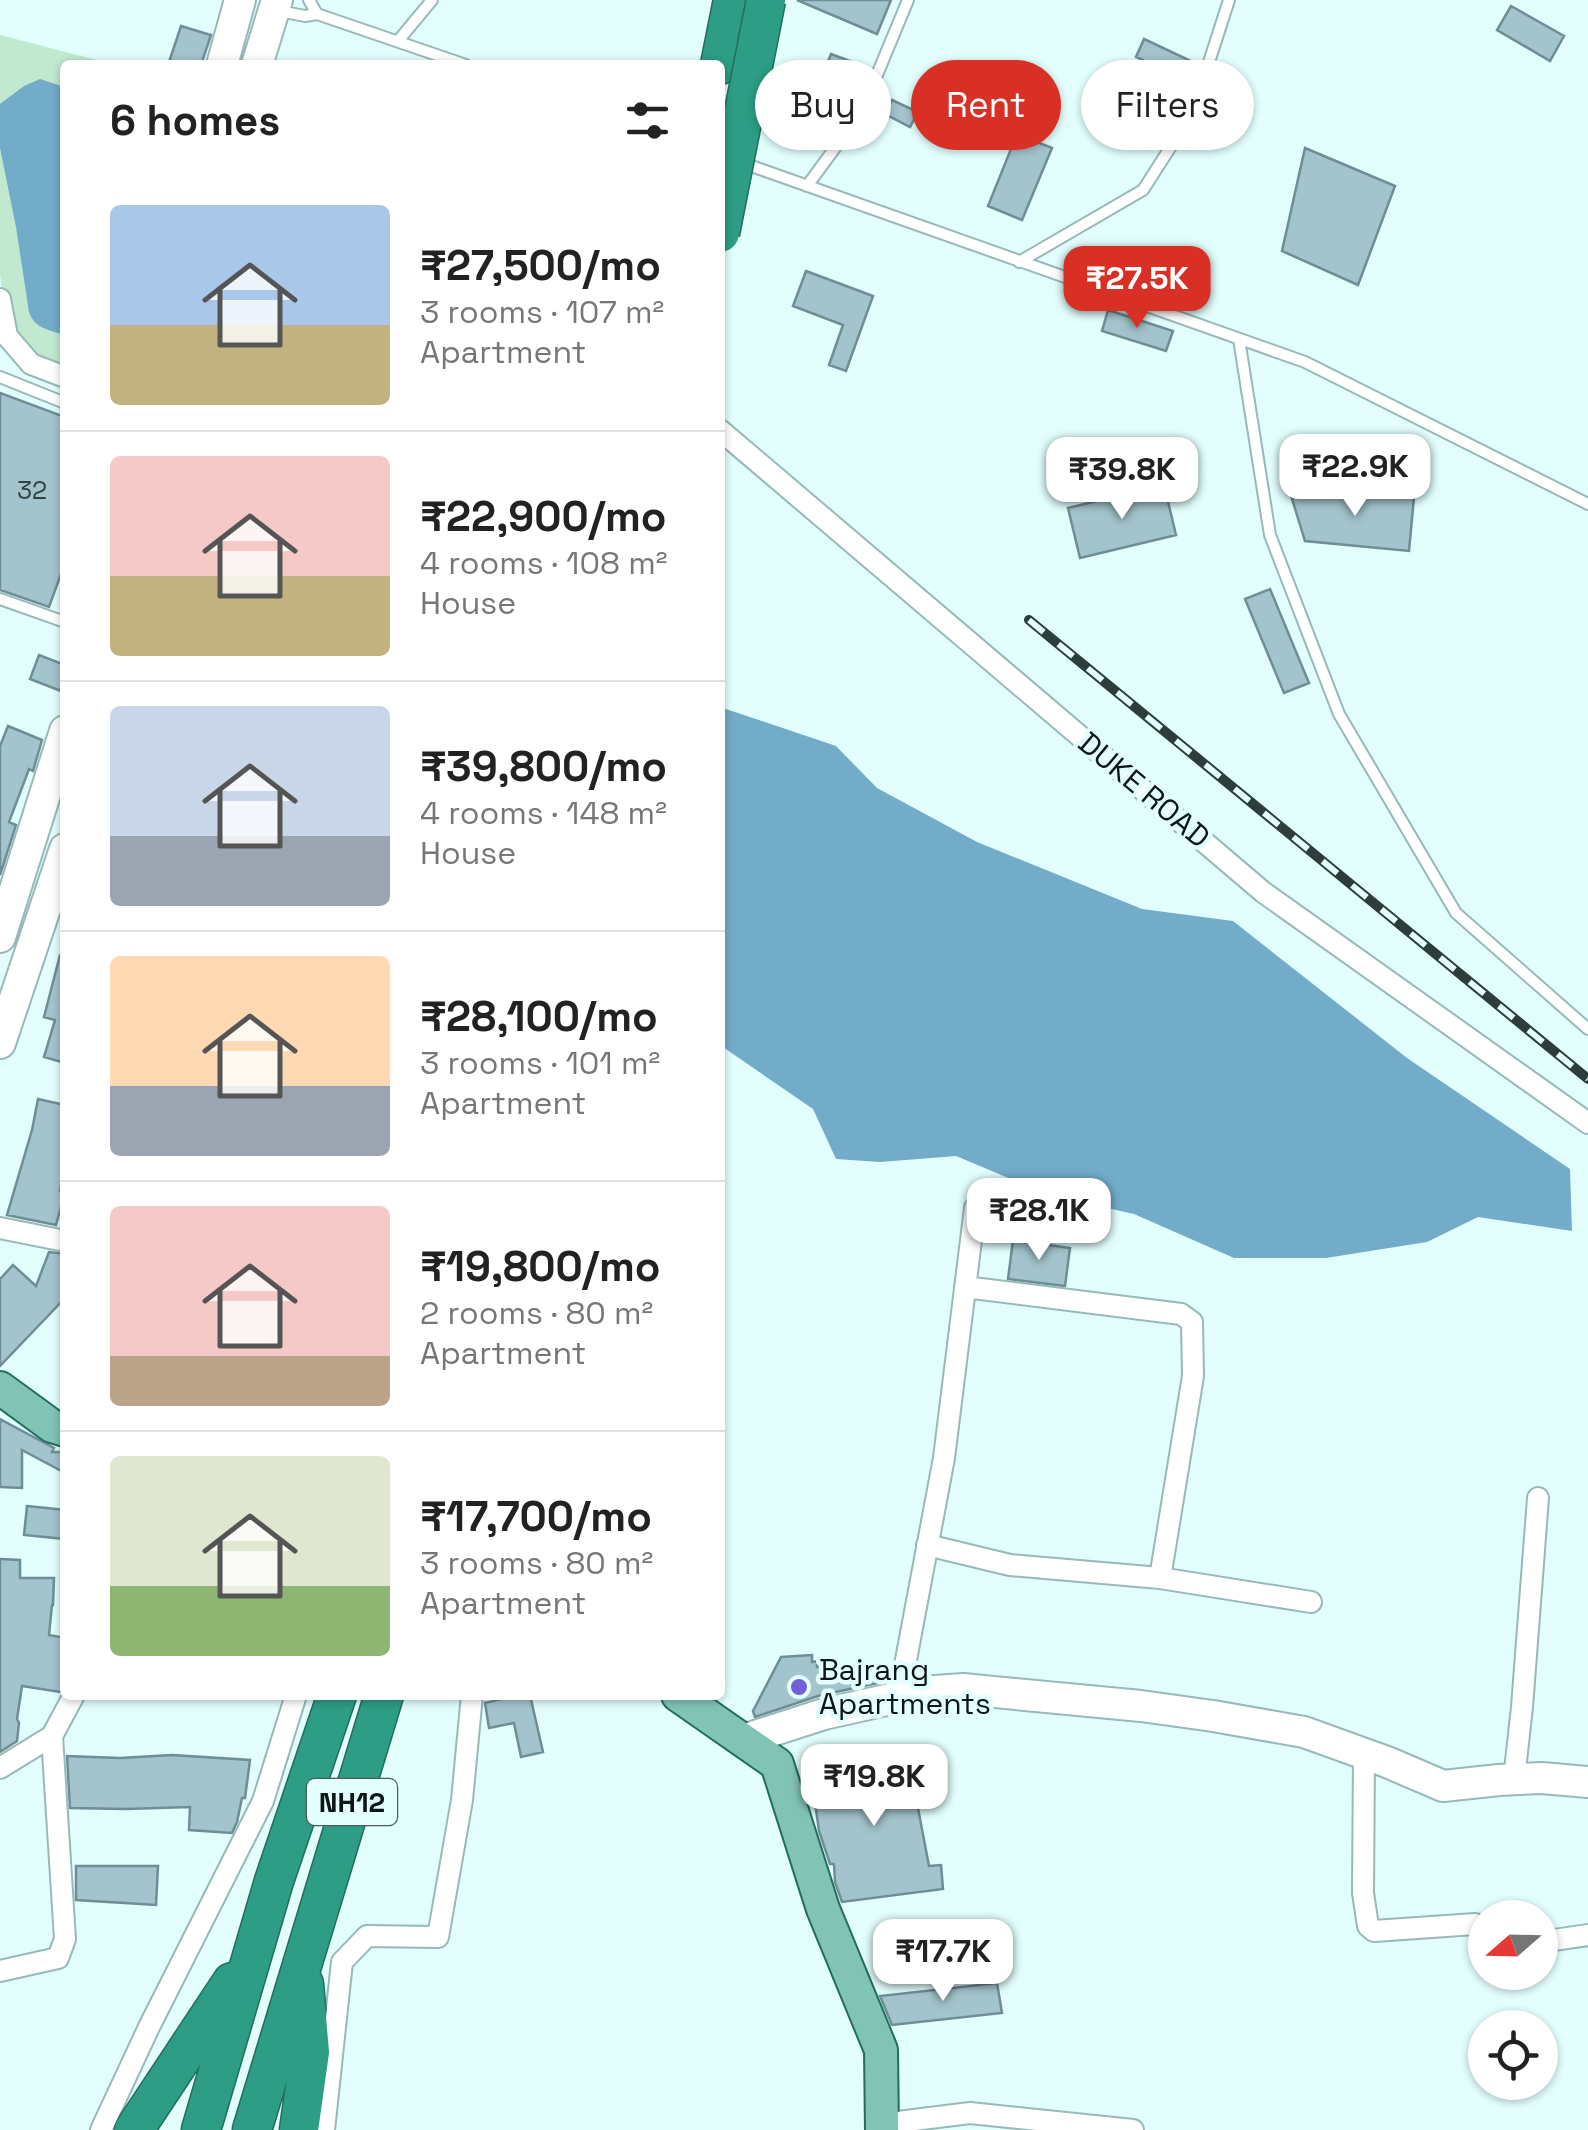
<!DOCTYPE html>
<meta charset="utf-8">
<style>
:root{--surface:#fff;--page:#f6f6f6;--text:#222;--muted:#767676;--line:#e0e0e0;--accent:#d93025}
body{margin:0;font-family:"Space Grotesk",sans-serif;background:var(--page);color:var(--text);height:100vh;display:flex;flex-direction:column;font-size:38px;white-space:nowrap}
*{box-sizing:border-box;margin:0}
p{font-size:32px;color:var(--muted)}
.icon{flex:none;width:55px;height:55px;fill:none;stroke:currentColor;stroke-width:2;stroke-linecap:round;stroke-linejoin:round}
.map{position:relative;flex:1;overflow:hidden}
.panel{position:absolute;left:60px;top:60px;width:665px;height:1640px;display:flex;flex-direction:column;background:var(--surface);border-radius:10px;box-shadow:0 2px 8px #0004}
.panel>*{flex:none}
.hud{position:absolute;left:755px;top:60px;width:682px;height:90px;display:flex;gap:20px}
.needle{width:65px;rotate:250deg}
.buttons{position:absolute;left:1468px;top:1900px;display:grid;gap:20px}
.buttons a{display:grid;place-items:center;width:90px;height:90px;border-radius:50%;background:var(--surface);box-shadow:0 2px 8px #0004;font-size:50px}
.price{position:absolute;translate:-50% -85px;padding:0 22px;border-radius:20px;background:#fff;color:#222;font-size:32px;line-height:65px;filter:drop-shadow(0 2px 5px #0008)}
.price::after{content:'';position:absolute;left:50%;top:60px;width:30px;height:22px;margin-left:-15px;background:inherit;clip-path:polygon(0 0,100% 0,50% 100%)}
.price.current{background:var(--accent);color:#fff}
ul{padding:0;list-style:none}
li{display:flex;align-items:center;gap:30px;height:250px;padding:0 50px}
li+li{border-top:2px solid var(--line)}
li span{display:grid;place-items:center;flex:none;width:280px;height:200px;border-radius:10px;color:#555}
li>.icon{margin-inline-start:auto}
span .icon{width:120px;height:120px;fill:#fffc;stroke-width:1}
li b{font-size:42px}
h2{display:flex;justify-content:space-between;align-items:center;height:120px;padding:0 50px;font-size:42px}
.tag{padding:0 35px;border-radius:45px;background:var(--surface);box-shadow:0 2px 8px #0004;font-size:35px;line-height:90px}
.tag.current{background:var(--accent);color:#fff}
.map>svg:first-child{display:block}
.green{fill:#c1e9cf}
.water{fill:#72acc9}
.building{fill:#a3c4cc;stroke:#6e8e95;stroke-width:2.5}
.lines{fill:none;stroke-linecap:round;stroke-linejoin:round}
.lane-casing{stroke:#97b9b8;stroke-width:14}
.street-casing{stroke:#97b9b8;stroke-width:24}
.secondary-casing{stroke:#97b9b8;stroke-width:34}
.primary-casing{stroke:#216e5e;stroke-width:36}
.highway-casing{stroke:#216e5e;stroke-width:41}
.lane{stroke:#fff;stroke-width:10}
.street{stroke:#fff;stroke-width:20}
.secondary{stroke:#fff;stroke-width:30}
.primary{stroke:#81c4b6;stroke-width:32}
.highway{stroke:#2d9d85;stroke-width:38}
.rail-casing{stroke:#2d3d3c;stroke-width:10}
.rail{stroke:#e2fefd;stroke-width:6;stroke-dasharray:19;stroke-linecap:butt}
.highway-bridge-casing{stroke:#216e5e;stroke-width:41;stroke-linecap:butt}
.highway-bridge{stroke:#2d9d85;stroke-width:38}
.poi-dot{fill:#745fda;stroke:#e2fefd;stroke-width:4}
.labels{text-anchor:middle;stroke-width:9;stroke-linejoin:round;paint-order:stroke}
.number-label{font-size:25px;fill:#304244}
.shield{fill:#e2fefd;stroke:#4b5c5b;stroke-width:2.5}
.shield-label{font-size:28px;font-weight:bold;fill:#0a1716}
.street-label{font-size:30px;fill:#0a1716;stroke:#e2fefd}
.poi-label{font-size:30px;fill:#0a1716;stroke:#e2fefd;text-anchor:start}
</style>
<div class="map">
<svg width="1588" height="2130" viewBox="0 0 1588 2130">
<rect width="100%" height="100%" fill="#e2fefd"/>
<path class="green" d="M 0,35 L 116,65 L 65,65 L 65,370 L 35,359 L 7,336 L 0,274 Z"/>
<path class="water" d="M 40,79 L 65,87 L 65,335 C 49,330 35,329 29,312 L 16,227 L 0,148 L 0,104 L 24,86 Z
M 720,707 L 836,746 L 877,788 L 977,842 L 1142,909 L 1233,921 L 1407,1058 L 1570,1169 L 1572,1231 L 1478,1217 L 1427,1242 L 1326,1258 L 1234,1258 L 1134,1214 L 1049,1195 L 956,1156 L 880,1162 L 836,1159 L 813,1109 L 720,1045 Z"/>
<path class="building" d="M 797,0 L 891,0 L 877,34 Z
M 1511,6 L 1564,36 L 1550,61 L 1497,30 Z
M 181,26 L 211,35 L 201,65 L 168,65 Z
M 1144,39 L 1191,61 L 1182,79 L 1136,57 Z
M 831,54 L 863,66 L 849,102 L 831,95 L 834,89 L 819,83 Z
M 892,100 L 918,112 L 910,127 L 885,114 Z
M 1017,134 L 1052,148 L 1022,220 L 988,206 Z
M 1305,148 L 1395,186 L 1358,285 L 1282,251 Z
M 806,271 L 873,296 L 846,371 L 829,365 L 843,325 L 793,306 Z
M 1108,310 L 1173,331 L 1166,351 L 1102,331 Z
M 0,393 L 65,417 L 65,563 L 49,607 L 0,590 Z
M 1164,485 L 1176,535 L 1080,558 L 1068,508 Z
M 1289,489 L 1414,497 L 1409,551 L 1305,541 Z
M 1270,589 L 1309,683 L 1284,693 L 1245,599 Z
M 39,655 L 65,665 L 65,679 L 61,691 L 30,679 Z
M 8,726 L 42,740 L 33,771 L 29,769 L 9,822 L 16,825 L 0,875 L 0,746 Z
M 60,955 L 65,955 L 65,1063 L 44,1057 L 55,1020 L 44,1017 Z
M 38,1099 L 65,1105 L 65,1170 L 60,1191 L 65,1192 L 56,1225 L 7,1215 L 32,1130 Z
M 1013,1240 L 1070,1248 L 1065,1286 L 1008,1279 Z
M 49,1252 L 65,1254 L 65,1298 L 0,1366 L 0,1279 L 13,1265 L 36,1286 Z
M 0,1419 L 54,1448 L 52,1452 L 65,1452 L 65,1473 L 22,1450 L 22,1488 L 0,1487 Z
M 27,1506 L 65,1510 L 65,1539 L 24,1535 Z
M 0,1559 L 20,1560 L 20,1578 L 54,1578 L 53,1605 L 52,1605 L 49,1635 L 65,1638 L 65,1685 L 60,1692 L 22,1686 L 17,1719 L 19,1723 L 17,1741 L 0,1752 Z
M 812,1655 L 812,1662 L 817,1661 L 817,1667 L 855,1666 L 874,1677 L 877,1683 L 818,1696 L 755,1717 L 753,1711 L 781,1657 Z
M 518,1695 L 530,1695 L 543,1752 L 521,1757 L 514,1723 L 489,1728 L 485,1703 Z
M 895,1750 L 898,1768 L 910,1766 L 929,1866 L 941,1865 L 943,1889 L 842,1902 L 835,1882 L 834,1864 L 830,1864 L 819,1831 L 812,1781 L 825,1779 L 824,1770 L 871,1754 Z
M 172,1755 L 250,1760 L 245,1798 L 242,1798 L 237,1822 L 232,1833 L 189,1830 L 190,1807 L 126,1809 L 70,1808 L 67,1756 L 120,1758 Z
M 76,1866 L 158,1866 L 156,1905 L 76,1900 Z
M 997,1983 L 1002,2013 L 892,2025 L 880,1996 Z"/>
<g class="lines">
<g class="lane-casing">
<path id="lane" d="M 279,11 L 305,16 L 317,14 L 309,0
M 317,14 L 466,65
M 398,41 L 432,0
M 740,162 L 1305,362 L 1588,504
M 807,186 L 862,111 L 908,0
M 1019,262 L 1143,190 L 1193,112 L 1229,0
M 1239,339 L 1270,535 L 1339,714 L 1456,913 L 1588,1029
M 0,377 L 65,403
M 0,599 L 65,622"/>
</g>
<g class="street-casing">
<path id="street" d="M 0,299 L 7,336 L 31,364 L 65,377
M 720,430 L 1263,892 L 1588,1123
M 0,1228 L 65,1241
M 965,1287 L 1181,1314 L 1192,1322 L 1193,1376 L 1160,1578
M 927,1545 L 1010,1565 L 1160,1578 L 1311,1602
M 899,1697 L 944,1458 L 975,1208
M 1364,1754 L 1363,1893 L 1368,1926 L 1374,1931 L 1475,1924 L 1485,1927
M 0,1768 L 52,1736 L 74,1695
M 1514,1779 L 1522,1707 L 1538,1498
M 1540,1942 L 1588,1935
M 0,1971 L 58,1958 L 65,1939 L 52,1736
M 882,2124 L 970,2113 L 1133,2130
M 101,2130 L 149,2027 L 263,1801 L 296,1695
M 324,2130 L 342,1962 L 367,1936 L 438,1937 L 462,1800 L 472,1695"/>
</g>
<g class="secondary-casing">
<path id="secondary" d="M 222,65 L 240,0
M 257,65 L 277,0
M 0,937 L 65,731
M 0,1043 L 65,849
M 743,1740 L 824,1714 L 922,1692 L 963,1689 L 1141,1706 L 1213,1716 L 1304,1732 L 1387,1762 L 1443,1786 L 1499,1780 L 1542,1778 L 1588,1782"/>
</g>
<g class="primary-casing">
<path id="primary" d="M 0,1388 L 52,1426 L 65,1430
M 678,1695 L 777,1764 L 823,1909 L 881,2050 L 882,2130"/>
</g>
<g class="highway-casing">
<path id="highway" d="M 720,65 L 733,0
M 134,2130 L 232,1982
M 201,2130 L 274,1881 L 337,1695
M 252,2130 L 384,1695
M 299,2130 L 310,2052 L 304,1984"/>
</g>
<use href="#lane" class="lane"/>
<use href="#street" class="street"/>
<use href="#secondary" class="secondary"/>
<use href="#primary" class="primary"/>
<use href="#highway" class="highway"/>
<g class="rail-casing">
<path id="rail" d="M 1029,620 L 1588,1079"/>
</g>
<use href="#rail" class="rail"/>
<g class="highway-bridge-casing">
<path id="highway-bridge" d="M 720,233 L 766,0"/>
</g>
<use href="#highway-bridge" class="highway-bridge"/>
</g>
<circle class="poi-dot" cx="799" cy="1687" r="10"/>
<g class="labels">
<g class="number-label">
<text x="32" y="499">32</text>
</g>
<rect class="shield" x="307" y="1779" width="90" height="46" rx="8"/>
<g class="shield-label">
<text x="352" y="1812">NH12</text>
</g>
<g class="street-label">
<text transform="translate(1144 790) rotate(40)" y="10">DUKE ROAD</text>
</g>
<g class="poi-label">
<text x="819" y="1680">Bajrang<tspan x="819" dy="34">Apartments</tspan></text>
</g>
</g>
</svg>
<div class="buttons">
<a><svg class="needle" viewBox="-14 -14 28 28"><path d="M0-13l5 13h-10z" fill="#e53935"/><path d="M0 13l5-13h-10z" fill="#767676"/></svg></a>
<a><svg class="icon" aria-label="locate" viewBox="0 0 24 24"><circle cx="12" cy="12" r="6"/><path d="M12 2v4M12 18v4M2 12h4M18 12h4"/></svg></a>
</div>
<b class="price current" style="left:1137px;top:331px">₹27.5K</b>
<b class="price" style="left:1355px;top:519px">₹22.9K</b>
<b class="price" style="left:1122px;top:522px">₹39.8K</b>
<b class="price" style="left:1039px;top:1263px">₹28.1K</b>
<b class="price" style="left:874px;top:1829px">₹19.8K</b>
<b class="price" style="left:943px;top:2004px">₹17.7K</b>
<div class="hud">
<a class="tag">Buy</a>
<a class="tag current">Rent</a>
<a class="tag">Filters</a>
</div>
<section class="panel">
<h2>6 homes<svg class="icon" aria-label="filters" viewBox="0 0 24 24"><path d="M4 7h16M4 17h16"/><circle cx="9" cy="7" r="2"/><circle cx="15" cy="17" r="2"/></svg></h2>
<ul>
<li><span style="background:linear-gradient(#a9c7e8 60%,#c2b280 0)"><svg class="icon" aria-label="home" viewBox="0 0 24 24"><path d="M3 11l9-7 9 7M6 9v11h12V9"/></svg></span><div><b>₹27,500/mo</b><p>3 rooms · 107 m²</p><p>Apartment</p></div></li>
<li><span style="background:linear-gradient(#f6c9c9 60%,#c2b280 0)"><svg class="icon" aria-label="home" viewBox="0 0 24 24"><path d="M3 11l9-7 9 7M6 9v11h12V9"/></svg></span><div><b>₹22,900/mo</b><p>4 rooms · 108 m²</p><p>House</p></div></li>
<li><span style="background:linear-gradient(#c9d6e8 65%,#9aa5b1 0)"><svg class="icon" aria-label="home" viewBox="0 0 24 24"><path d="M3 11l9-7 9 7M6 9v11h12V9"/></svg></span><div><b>₹39,800/mo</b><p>4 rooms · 148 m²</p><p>House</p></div></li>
<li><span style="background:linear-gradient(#ffd9b3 65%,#9aa5b1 0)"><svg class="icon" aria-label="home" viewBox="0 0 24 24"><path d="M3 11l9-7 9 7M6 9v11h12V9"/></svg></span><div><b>₹28,100/mo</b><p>3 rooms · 101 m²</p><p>Apartment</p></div></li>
<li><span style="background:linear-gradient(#f6c9c9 75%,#b9a48a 0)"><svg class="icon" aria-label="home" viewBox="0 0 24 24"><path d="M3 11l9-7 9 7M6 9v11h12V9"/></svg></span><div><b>₹19,800/mo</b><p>2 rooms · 80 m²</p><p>Apartment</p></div></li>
<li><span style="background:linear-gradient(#dfe7d0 65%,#8fb573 0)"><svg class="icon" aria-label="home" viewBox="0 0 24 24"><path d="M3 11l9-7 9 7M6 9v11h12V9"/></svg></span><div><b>₹17,700/mo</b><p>3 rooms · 80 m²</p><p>Apartment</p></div></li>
</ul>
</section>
</div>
